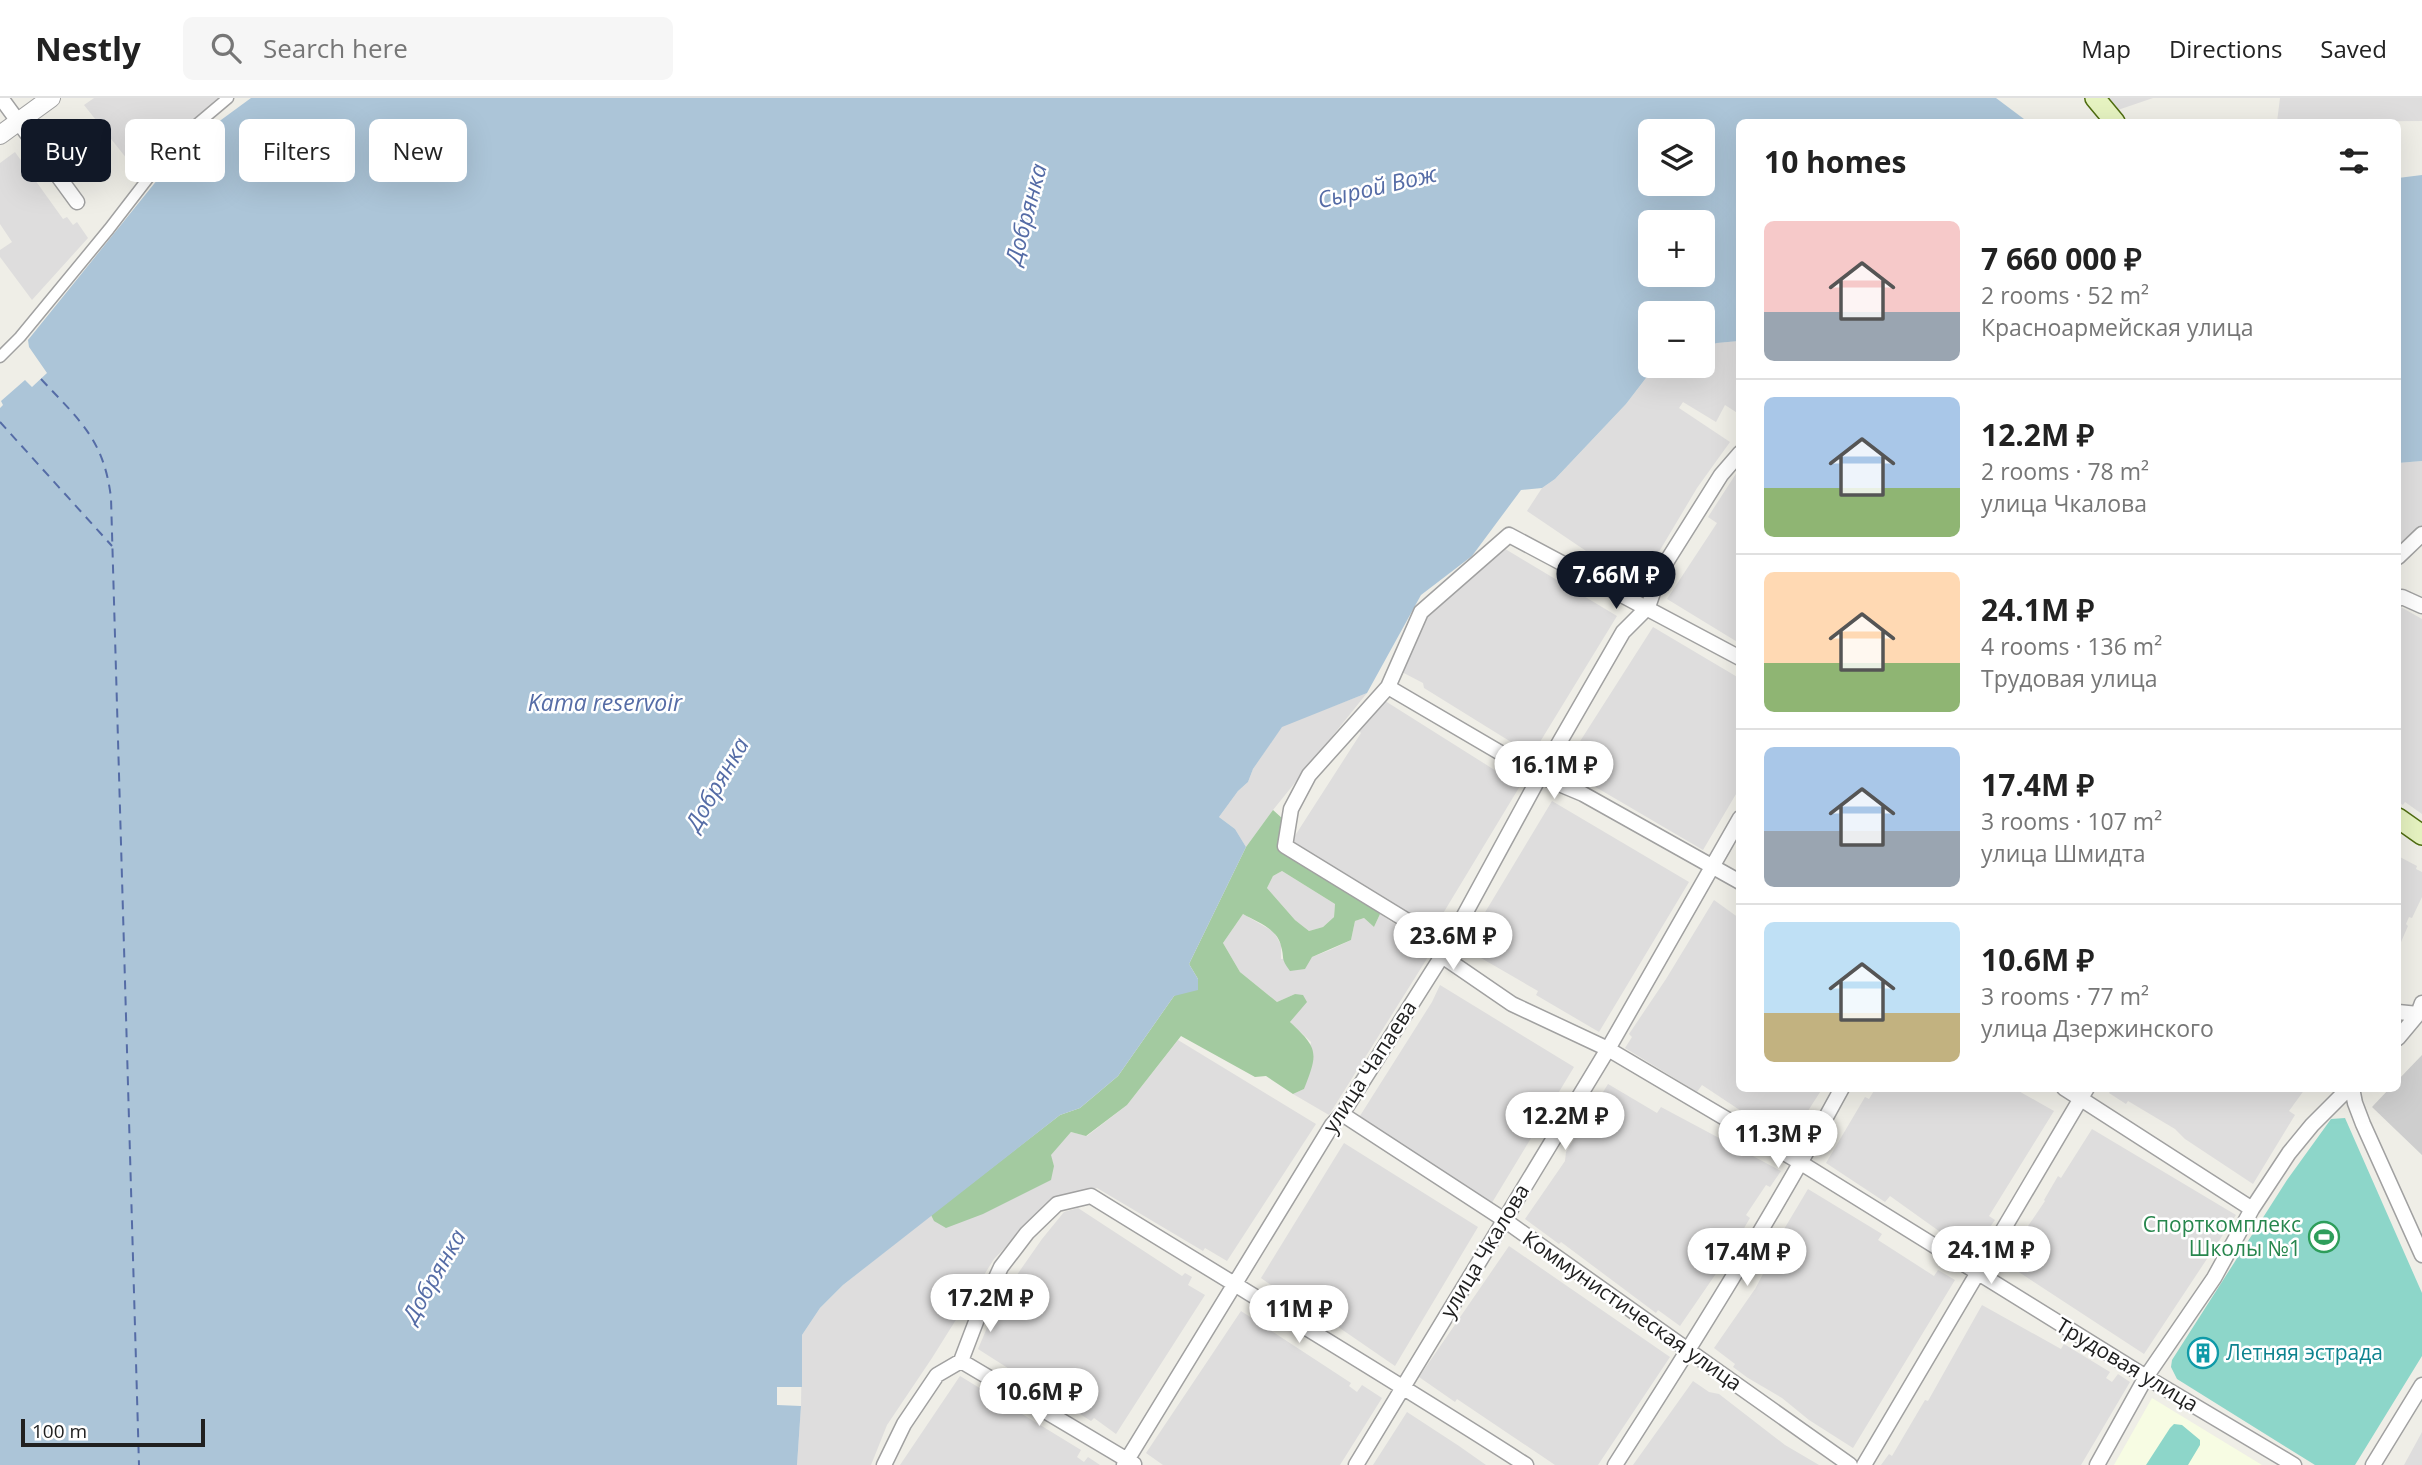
<!DOCTYPE html>
<meta charset="utf-8">
<style>
:root{--surface:#fff;--page:#f6f6f6;--text:#222;--muted:#767676;--line:#e0e0e0;--accent:#111827}
body{margin:0;font-family:"Open Sans",sans-serif;background:var(--page);color:var(--text);height:100vh;display:flex;flex-direction:column;font-size:26px;white-space:nowrap}
*{box-sizing:border-box;margin:0}
p{font-size:23px;color:var(--muted)}
.icon{flex:none;width:38px;height:38px;fill:none;stroke:currentColor;stroke-width:2;stroke-linecap:round;stroke-linejoin:round}
.map{position:relative;flex:1;overflow:hidden}
.drawer{position:absolute;left:1736px;top:21px;width:665px;height:973px;display:flex;flex-direction:column;background:var(--surface);border-radius:10px;box-shadow:0 7px 28px #0002}
.drawer>*{flex:none}
.hud{position:absolute;left:21px;top:21px;width:665px;height:63px;display:flex;gap:14px}
.buttons{position:absolute;left:1638px;top:21px;display:grid;gap:14px}
.buttons a{display:grid;place-items:center;width:77px;height:77px;border-radius:10px;background:var(--surface);box-shadow:0 7px 28px #0002;font-size:35px}
.scale{position:absolute;left:21px;bottom:18px;width:184px;box-sizing:border-box;padding-left:7px;border:4px solid #202020;border-top:0;font-size:19px;line-height:24px;white-space:nowrap;color:#202020;-webkit-text-stroke:5px #fff;paint-order:stroke}
.price{position:absolute;translate:-50% -60px;padding:0 16px;border-radius:24px;background:#fff;color:#222;font-size:23px;line-height:46px;filter:drop-shadow(0 2px 4px #0008)}
.price::after{content:'';position:absolute;left:50%;top:42px;width:21px;height:16px;margin-left:-10px;background:inherit;clip-path:polygon(0 0,100% 0,50% 100%)}
.price.on{background:var(--accent);color:#fff}
ul{padding:0;list-style:none}
li{display:flex;align-items:center;gap:21px;height:175px;padding:0 28px}
li+li{border-top:2px solid var(--line)}
li span{display:grid;place-items:center;flex:none;width:196px;height:140px;border-radius:10px;color:#555}
li>.icon{margin-inline-start:auto}
span .icon{width:84px;height:84px;fill:#fffc;stroke-width:1}
li b{font-size:30px}
h2{display:flex;justify-content:space-between;align-items:center;height:84px;padding:0 28px;font-size:30px}
.chip{padding:0 24px;border-radius:10px;background:var(--surface);box-shadow:0 7px 28px #0002;font-size:24px;line-height:63px}
.chip.on{background:var(--accent);color:#fff}
header{display:flex;align-items:center;gap:42px;box-sizing:border-box;height:98px;padding:0 35px;background:var(--surface);border-bottom:2px solid var(--line)}
header strong{font-size:33px}
nav{display:flex;gap:38px;margin-inline-start:auto;font-size:24px}
.search{width:490px;height:63px;background:var(--page);display:flex;align-items:center;gap:18px;box-sizing:border-box;padding:0 24px;border-radius:10px;color:var(--muted);font-size:26px}
.map>svg:first-child{display:block}
.residential{fill:#dedddd}
.education{fill:#f7fce3}
.religious{fill:#cecece}
.forest{fill:#a3caa0;fill-rule:evenodd}
.pitch{fill:#8dd6c9}
.water{fill:#acc5d8;fill-rule:evenodd}
.lines{fill:none;stroke-linecap:round;stroke-linejoin:round}
.ferry{stroke:#556ca6;stroke-width:2;stroke-dasharray:9 7;stroke-linecap:butt}
.pedestrian-casing{stroke:#a1a1a1;stroke-width:13}
.minor-casing{stroke:#a1a1a1;stroke-width:17}
.tertiary-casing{stroke:#a1a1a1;stroke-width:20}
.secondary-casing{stroke:#4f6d10;stroke-width:22}
.pedestrian{stroke:#fff;stroke-width:10}
.minor{stroke:#fff;stroke-width:14}
.tertiary{stroke:#fff;stroke-width:18}
.secondary{stroke:#e6f3c1;stroke-width:19}
.labels{text-anchor:middle;stroke-width:5;stroke-linejoin:round;paint-order:stroke}
.street-label{font-size:21px;fill:#202020;stroke:#fff}
.leisure-label{font-size:21px;fill:#27864d;stroke:#fff;text-anchor:end}
.culture-label{font-size:21px;fill:#0d838f;stroke:#fff;text-anchor:start}
.water-label{font-size:23px;font-style:italic;fill:#556ca6;stroke:#fff}
</style>
<header>
<strong>Nestly</strong>
<div class="search"><svg class="icon" aria-label="search" viewBox="0 0 24 24"><circle cx="10" cy="10" r="6"/><path d="M15 15l6 6"/></svg>Search here</div>
<nav><a>Map</a><a>Directions</a><a>Saved</a></nav>
</header>
<div class="map">
<svg width="2422" height="1367" viewBox="0 0 2422 1367">
<rect width="100%" height="100%" fill="#efeee7"/>
<path class="residential" d="M 94,0 L 218,0 L 167,46 L 143,81 L 84,7 Z
M 2098,0 L 2153,0 L 2112,14 Z
M 2280,0 L 2422,0 L 2422,23 L 2277,24 Z
M 15,54 L 63,121 L 67,119 L 73,127 L 77,124 L 88,140 L 32,202 L 0,159 L 0,152 L 12,144 L 0,126 L 0,65 Z
M 1739,243 L 1739,316 L 1725,307 L 1716,324 L 1683,304 L 1679,310 L 1730,344 L 1697,390 L 1641,484 L 1589,455 L 1527,413 L 1542,390 L 1555,381 L 1626,306 L 1649,276 L 1641,270 L 1650,256 L 1650,268 L 1703,268 L 1703,249 L 1717,245 Z
M 2422,363 L 2422,428 L 2398,454 L 2398,365 Z
M 1739,371 L 1739,545 L 1667,501 L 1717,425 L 1708,419 Z
M 1502,449 L 1617,518 L 1532,657 L 1424,590 L 1423,585 L 1398,572 L 1429,512 Z
M 2399,508 L 2422,521 L 2422,716 L 2405,704 L 2403,707 L 2398,704 L 2398,511 Z
M 1653,529 L 1739,580 L 1739,691 L 1703,752 L 1563,670 Z
M 1367,595 L 1273,712 L 1246,749 L 1235,731 L 1219,719 L 1238,693 L 1248,684 L 1253,671 L 1282,628 Z
M 1382,601 L 1520,688 L 1433,832 L 1289,747 L 1361,635 L 1359,633 Z
M 1552,703 L 1689,784 L 1599,934 L 1536,897 L 1538,893 L 1462,849 L 1472,830 L 1475,831 Z
M 2398,758 L 2417,768 L 2416,771 L 2422,774 L 2422,799 L 2412,820 L 2409,819 L 2406,826 L 2408,828 L 2398,851 Z
M 1282,773 L 1335,806 L 1334,819 L 1323,829 L 1309,833 L 1295,822 L 1267,790 L 1273,778 Z
M 1714,802 L 1739,820 L 1740,990 L 1822,991 L 1788,1044 L 1702,987 L 1697,994 L 1625,950 L 1632,939 L 1629,936 L 1666,881 Z
M 1243,816 L 1274,834 L 1281,847 L 1281,861 L 1312,859 L 1330,852 L 1351,842 L 1355,823 L 1364,820 L 1374,829 L 1380,816 L 1433,851 L 1329,1017 L 1293,996 L 1304,991 L 1311,944 L 1290,924 L 1306,904 L 1295,896 L 1277,904 L 1240,874 L 1223,845 Z
M 1440,887 L 1574,969 L 1490,1108 L 1358,1021 L 1432,904 Z
M 1178,942 L 1316,1026 L 1227,1163 L 1205,1150 L 1203,1153 L 1097,1090 L 1052,1101 L 994,1161 L 932,1260 L 887,1327 L 871,1367 L 797,1367 L 801,1308 L 802,1237 L 820,1210 L 843,1187 L 931,1117 L 935,1123 L 1054,1068 L 1050,1057 L 1071,1034 L 1087,1038 L 1127,1007 Z
M 1608,986 L 1657,1015 L 1661,1009 L 1781,1073 L 1770,1089 L 1766,1087 L 1746,1117 L 1750,1120 L 1726,1161 L 1680,1228 L 1658,1212 L 1656,1215 L 1561,1144 L 1559,1146 L 1525,1121 L 1565,1063 L 1566,1054 Z
M 1875,991 L 2015,991 L 2054,1013 L 1989,1118 L 1995,1122 L 1971,1156 L 1890,1098 L 1885,1104 L 1826,1065 L 1865,999 L 1869,1001 Z
M 2112,991 L 2112,990 L 2305,991 L 2289,1013 L 2295,1017 L 2253,1086 L 2185,1041 L 2175,1031 L 2128,1003 L 2126,1006 L 2109,995 Z
M 2092,1031 L 2236,1117 L 2144,1256 L 2008,1167 L 2030,1133 L 2026,1131 L 2045,1103 L 2044,1102 L 2058,1078 L 2061,1080 Z
M 1344,1045 L 1478,1129 L 1395,1268 L 1283,1191 L 1281,1194 L 1261,1180 Z
M 1808,1091 L 1882,1136 L 1878,1142 L 1934,1178 L 1938,1172 L 1955,1182 L 1853,1350 L 1809,1322 L 1782,1300 L 1748,1280 L 1733,1269 L 1735,1266 L 1714,1250 L 1755,1191 L 1763,1176 L 1759,1173 Z
M 1078,1110 L 1182,1178 L 1185,1175 L 1192,1179 L 1188,1187 L 1205,1197 L 1116,1336 L 1094,1320 L 1091,1323 L 978,1251 L 998,1204 L 1042,1141 L 1064,1114 Z
M 1509,1148 L 1670,1259 L 1598,1367 L 1555,1367 L 1457,1301 L 1455,1304 L 1419,1279 Z
M 1982,1207 L 2061,1251 L 2064,1246 L 2110,1274 L 2106,1280 L 2112,1284 L 2118,1276 L 2130,1284 L 2081,1367 L 1881,1367 L 1889,1356 L 1892,1358 L 1925,1302 L 1928,1303 Z
M 1241,1213 L 1351,1285 L 1349,1288 L 1357,1294 L 1362,1287 L 1382,1300 L 1340,1367 L 1163,1367 L 1146,1355 Z
M 960,1278 L 1081,1352 L 1077,1359 L 1084,1364 L 1088,1359 L 1100,1367 L 900,1367 Z
M 1693,1283 L 1709,1294 L 1719,1296 L 1785,1347 L 1819,1367 L 1633,1367 Z
M 1407,1314 L 1459,1348 L 1486,1367 L 1373,1367 Z
M 2422,1334 L 2422,1367 L 2404,1367 Z"/>
<path class="education" d="M 2152,1300 L 2262,1367 L 2114,1367 Z"/>
<path class="religious" d="M 2422,957 L 2422,1057 L 2372,1009 L 2389,991 L 2398,990 L 2398,982 Z"/>
<path class="forest" d="M 1273,712 L 1283,721 L 1281,752 L 1350,793 L 1380,816 L 1374,829 L 1364,820 L 1355,823 L 1351,842 L 1312,859 L 1305,871 L 1290,873 C 1280,859 1285,862 1281,848 C 1278,831 1257,824 1243,816 L 1223,845 L 1240,874 L 1277,904 L 1295,896 L 1303,897 L 1307,904 L 1290,924 C 1319,951 1318,955 1304,991 L 1293,996 L 1266,978 L 1255,979 L 1181,938 L 1127,1007 L 1086,1038 L 1071,1034 L 1051,1057 L 1054,1068 L 1051,1082 L 983,1116 L 946,1130 L 934,1123 L 931,1117 L 1060,1017 L 1080,1010 L 1118,978 L 1174,898 L 1198,881 L 1189,866 L 1246,749 ZM 1282,773 L 1335,806 L 1334,819 L 1323,829 L 1309,833 L 1295,822 L 1267,790 L 1273,778 Z"/>
<path class="pitch" d="M 2345,1020 L 2422,1195 L 2422,1258 L 2355,1367 L 2315,1367 L 2177,1281 L 2171,1269 L 2172,1262 L 2287,1082 L 2331,1021 Z
M 2174,1326 L 2182,1327 L 2200,1342 L 2200,1347 L 2188,1367 L 2146,1367 L 2170,1330 Z"/>
<path class="water" d="M 251,0 L 1996,0 L 2028,24 L 1740,24 L 1739,243 L 1717,245 L 1703,249 L 1703,215 L 1650,215 L 1650,256 L 1641,270 L 1649,276 L 1626,306 L 1555,381 L 1542,390 L 1521,392 L 1472,458 L 1421,497 L 1367,595 L 1282,629 L 1253,671 L 1248,684 L 1238,693 L 1219,719 L 1235,731 L 1246,749 L 1189,866 L 1198,881 L 1198,892 L 1174,898 L 1118,978 L 1080,1010 L 1060,1017 L 843,1187 L 820,1210 L 802,1237 L 802,1289 L 777,1289 L 777,1307 L 801,1308 L 797,1367 L 0,1367 L 0,310 L 3,307 L 1,303 L 25,282 L 32,289 L 47,275 L 29,249 L 28,242 L 183,50 L 188,53 L 221,22 ZM 1650,33 L 1703,33 L 1703,86 L 1650,86 ZM 1650,124 L 1703,124 L 1703,177 L 1650,177 Z
M 2422,77 L 2422,363 L 2398,365 L 2398,80 Z"/>
<g class="lines">
<path class="ferry" d="M 41,281 C 79,322 104,341 111,400 L 139,1367
M 0,324 L 112,448"/>
<g class="pedestrian-casing">
<path id="pedestrian" d="M 0,259 L 20,239 L 109,131 L 166,57 L 196,27 L 228,0"/>
</g>
<g class="minor-casing">
<path id="minor" d="M 1,0 L 77,104
M 2398,459 L 2422,436
M 2398,501 L 2402,499 L 2422,508
M 1740,560 L 1509,437 L 1421,514 L 1388,589 L 1309,677 L 1291,711 L 1285,748 L 1427,835 L 1442,858 L 1512,906 L 1608,951 L 1801,1065 L 2146,1279 L 2294,1367
M 1388,589 L 1540,678 L 1583,696 L 1740,784
M 2398,914 L 2418,916 L 2422,913
M 2398,940 L 2418,916 L 2422,905
M 2064,990 L 2252,1111
M 2352,990 L 2355,1005 L 2363,1026 L 2422,1157
M 1342,1016 L 1503,1121 L 1850,1367
M 961,1263 L 1134,1366
M 884,1367 L 904,1326 L 937,1277 L 961,1263 L 977,1221 L 1001,1169 L 1027,1135 L 1057,1106 L 1091,1098 C 1236,1188 1383,1275 1526,1367
M 1124,1367 L 1332,1027 L 1342,1016 L 1442,858 L 1540,678 L 1623,534 L 1648,509 L 1660,474 L 1721,377 L 1740,355
M 1356,1367 L 1608,951 L 1740,720
M 1615,1367 C 1694,1244 1772,1119 1842,990
M 1864,1367 L 2087,990
M 2097,1367 L 2146,1279 L 2214,1180 L 2252,1111 L 2289,1055 L 2312,1027 L 2349,990
M 2373,1367 L 2422,1287"/>
</g>
<g class="tertiary-casing">
<path id="tertiary" d="M 0,37 L 51,0"/>
</g>
<g class="secondary-casing">
<path id="secondary" d="M 2095,0 L 2115,24
M 2398,720 L 2422,737"/>
</g>
<use href="#pedestrian" class="pedestrian"/>
<use href="#minor" class="minor"/>
<use href="#tertiary" class="tertiary"/>
<use href="#secondary" class="secondary"/>
</g>
<defs>
<g id="stadium-ring" transform="scale(1.575)"><circle r="9.5" fill="#fff" stroke="#2e9e5b" stroke-width="1.5"/><path d="M0-5a6.5 5 0 1 0 0 10a6.5 5 0 1 0 0-10ZM-3.5-1.8h7v3.6h-7Z" fill="#2e9e5b"/></g>
<g id="building-ring" transform="scale(1.575)"><circle r="9.5" fill="#fff" stroke="#0f9aa8" stroke-width="1.5"/><path d="M-4-6H4V6H1V3H-1V6H-4ZM-2.5-4.3h1.7v1.8h-1.7ZM.8-4.3h1.7v1.8H.8ZM-2.5-1h1.7V.8h-1.7ZM.8-1h1.7V.8H.8Z" fill="#0f9aa8"/></g>
</defs>
<g fill-rule="evenodd">
<use href="#stadium-ring" x="2324" y="1139"/>
<use href="#building-ring" x="2203" y="1255"/>
</g>
<g class="labels">
<g class="street-label">
<text transform="translate(1370 969) rotate(-57)" y="7">улица Чапаева</text>
<text transform="translate(1485 1153) rotate(-59)" y="7">улица Чкалова</text>
<text transform="translate(1632 1213) rotate(35)" y="7">Коммунистическая улица</text>
<text transform="translate(2127 1267) rotate(31)" y="7">Трудовая улица</text>
</g>
<g class="leisure-label">
<text x="2301" y="1134">Спорткомплекс<tspan x="2301" dy="24">Школы №1</tspan></text>
</g>
<g class="culture-label">
<text x="2226" y="1262">Летняя эстрада</text>
</g>
<g class="water-label">
<text transform="translate(1377 89) rotate(-13)" y="8">Сырой Вож</text>
<text transform="translate(1026 116) rotate(-75)" y="8">Добрянка</text>
<text x="605" y="613">Kama reservoir</text>
<text transform="translate(717 686) rotate(-60)" y="8">Добрянка</text>
<text transform="translate(434 1178) rotate(-60)" y="8">Добрянка</text>
</g>
</g>
</svg>
<div class="buttons">
<a><svg class="icon" aria-label="layers" viewBox="0 0 24 24"><path d="M12 4l9 5-9 5-9-5zM3 14l9 5 9-5"/></svg></a>
<a>+</a>
<a>−</a>
</div>
<div class="scale">100 m</div>
<b class="price on" style="left:1616px;top:513px">7.66M ₽</b>
<b class="price" style="left:1554px;top:703px">16.1M ₽</b>
<b class="price" style="left:1453px;top:874px">23.6M ₽</b>
<b class="price" style="left:1565px;top:1054px">12.2M ₽</b>
<b class="price" style="left:1778px;top:1072px">11.3M ₽</b>
<b class="price" style="left:1991px;top:1188px">24.1M ₽</b>
<b class="price" style="left:1747px;top:1190px">17.4M ₽</b>
<b class="price" style="left:990px;top:1236px">17.2M ₽</b>
<b class="price" style="left:1299px;top:1247px">11M ₽</b>
<b class="price" style="left:1039px;top:1330px">10.6M ₽</b>
<div class="hud">
<a class="chip on">Buy</a>
<a class="chip">Rent</a>
<a class="chip">Filters</a>
<a class="chip">New</a>
</div>
<section class="drawer">
<h2>10 homes<svg class="icon" aria-label="filters" viewBox="0 0 24 24"><path d="M4 7h16M4 17h16"/><circle cx="9" cy="7" r="2"/><circle cx="15" cy="17" r="2"/></svg></h2>
<ul>
<li><span style="background:linear-gradient(#f6c9c9 65%,#9aa5b1 0)"><svg class="icon" aria-label="home" viewBox="0 0 24 24"><path d="M3 11l9-7 9 7M6 9v11h12V9"/></svg></span><div><b>7 660 000 ₽</b><p>2 rooms · 52 m²</p><p>Красноармейская улица</p></div></li>
<li><span style="background:linear-gradient(#a9c7e8 65%,#8fb573 0)"><svg class="icon" aria-label="home" viewBox="0 0 24 24"><path d="M3 11l9-7 9 7M6 9v11h12V9"/></svg></span><div><b>12.2M ₽</b><p>2 rooms · 78 m²</p><p>улица Чкалова</p></div></li>
<li><span style="background:linear-gradient(#ffd9b3 65%,#8fb573 0)"><svg class="icon" aria-label="home" viewBox="0 0 24 24"><path d="M3 11l9-7 9 7M6 9v11h12V9"/></svg></span><div><b>24.1M ₽</b><p>4 rooms · 136 m²</p><p>Трудовая улица</p></div></li>
<li><span style="background:linear-gradient(#a9c7e8 60%,#9aa5b1 0)"><svg class="icon" aria-label="home" viewBox="0 0 24 24"><path d="M3 11l9-7 9 7M6 9v11h12V9"/></svg></span><div><b>17.4M ₽</b><p>3 rooms · 107 m²</p><p>улица Шмидта</p></div></li>
<li><span style="background:linear-gradient(#bfe0f5 65%,#c2b280 0)"><svg class="icon" aria-label="home" viewBox="0 0 24 24"><path d="M3 11l9-7 9 7M6 9v11h12V9"/></svg></span><div><b>10.6M ₽</b><p>3 rooms · 77 m²</p><p>улица Дзержинского</p></div></li>
</ul>
</section>
</div>
